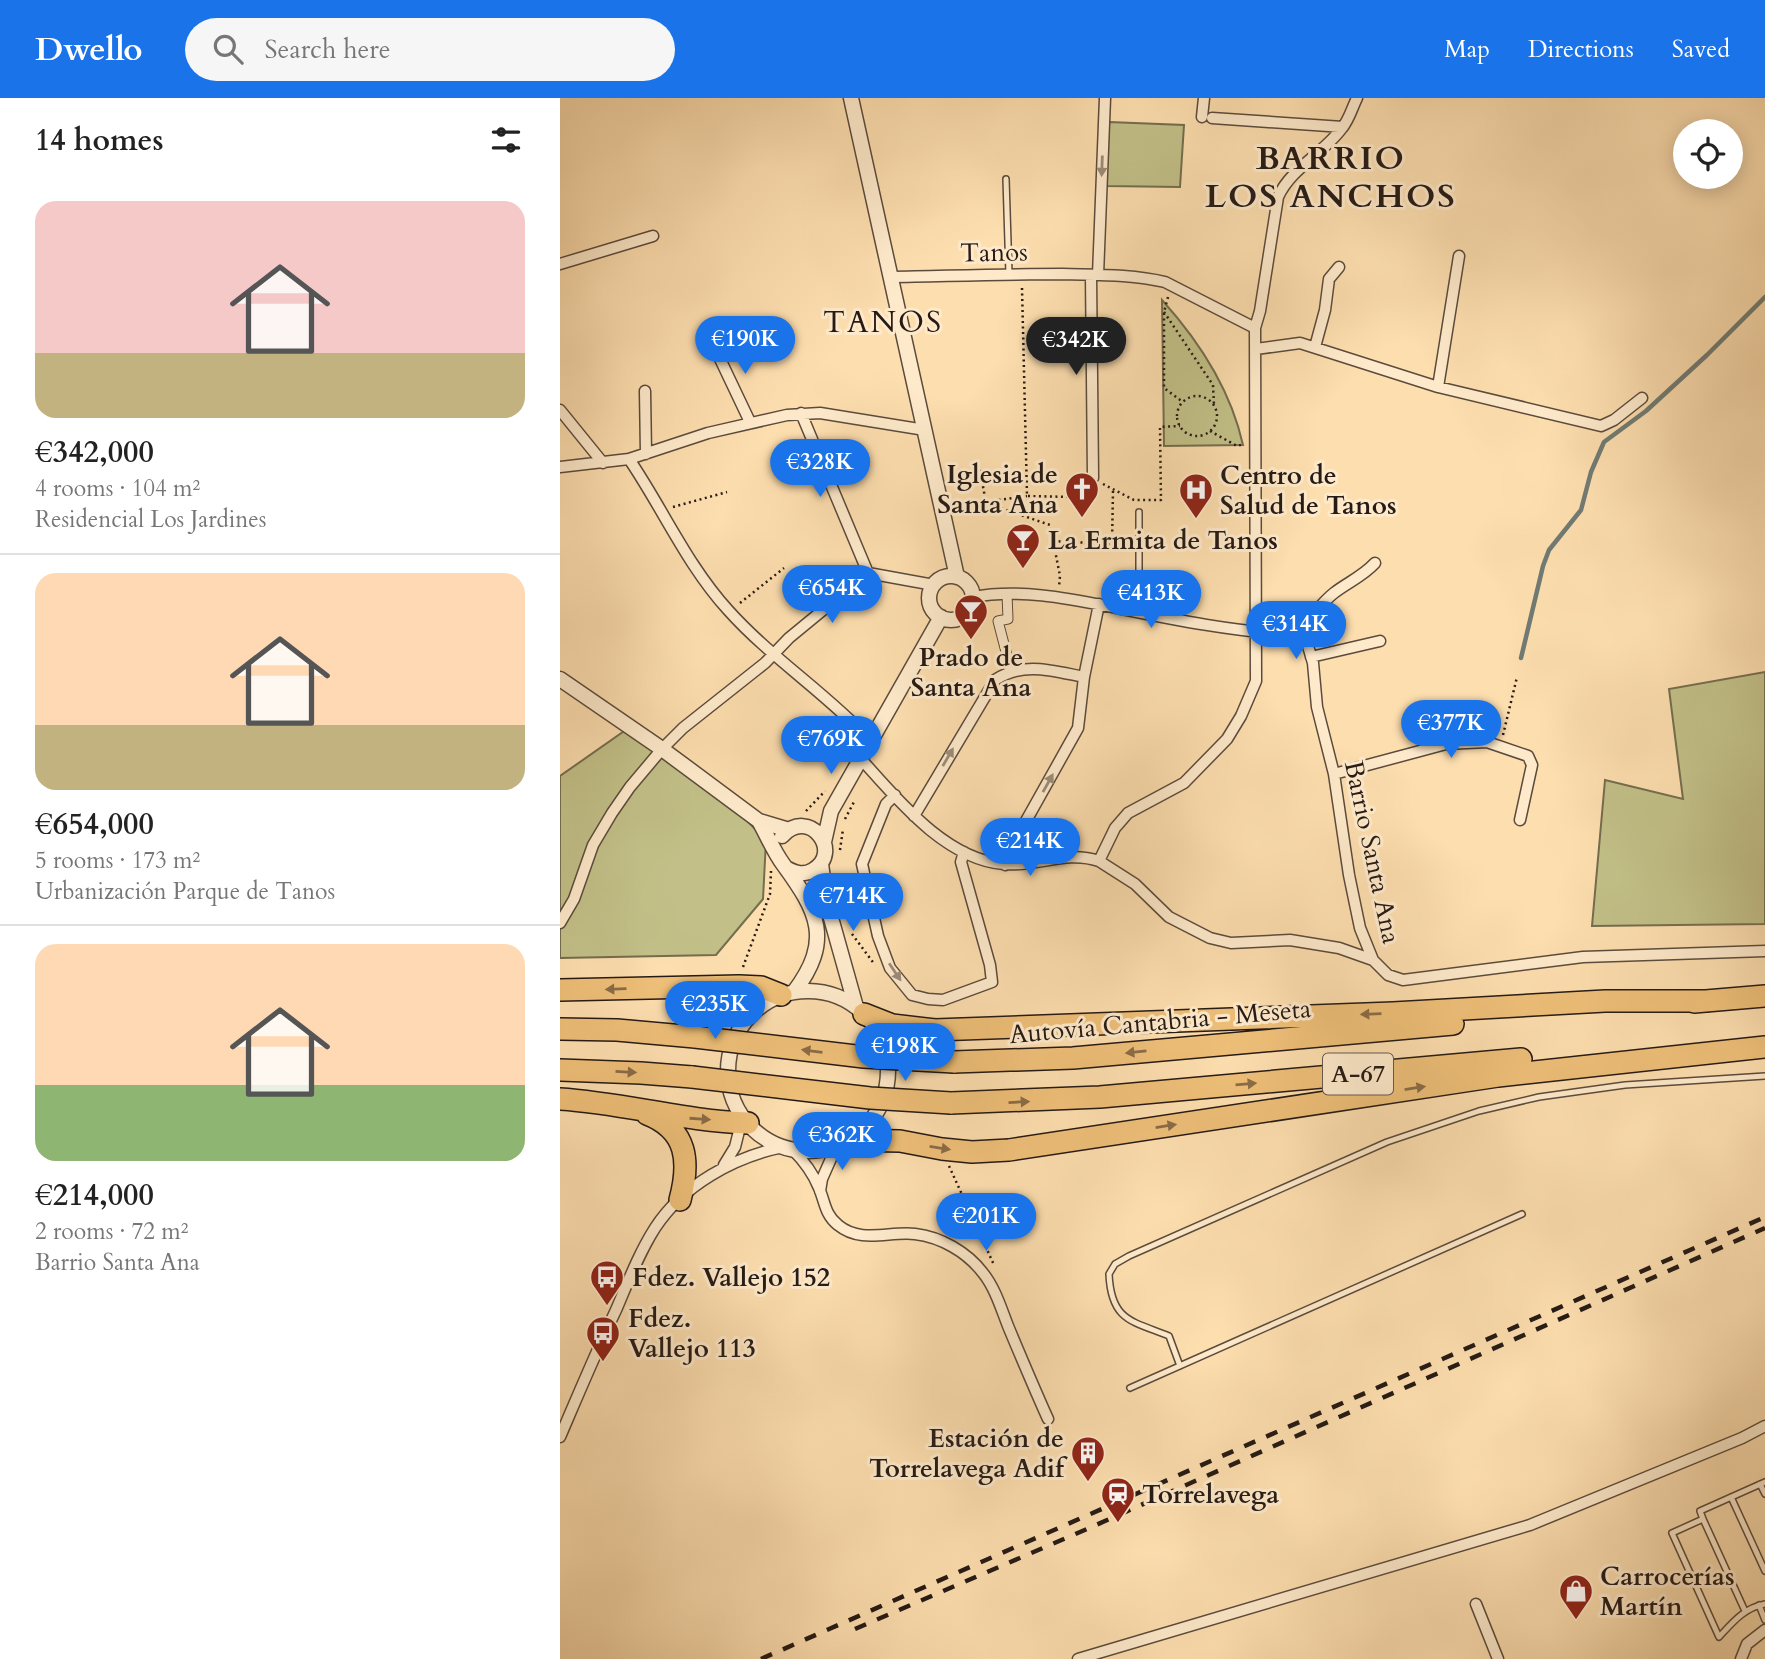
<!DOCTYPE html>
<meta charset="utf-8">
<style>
:root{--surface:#fff;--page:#f6f6f6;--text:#222;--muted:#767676;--line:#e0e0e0;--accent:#1a73e8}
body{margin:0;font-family:Cardo,serif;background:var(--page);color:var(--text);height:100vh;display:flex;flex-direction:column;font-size:26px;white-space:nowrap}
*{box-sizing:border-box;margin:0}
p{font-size:23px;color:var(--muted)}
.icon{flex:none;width:38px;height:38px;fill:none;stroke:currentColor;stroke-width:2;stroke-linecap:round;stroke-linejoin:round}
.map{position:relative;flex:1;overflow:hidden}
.sheet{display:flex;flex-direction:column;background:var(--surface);width:560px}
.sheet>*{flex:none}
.controls{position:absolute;left:1113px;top:21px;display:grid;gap:14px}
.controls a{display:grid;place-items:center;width:70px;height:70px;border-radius:50%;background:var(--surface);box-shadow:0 4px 18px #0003;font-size:35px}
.price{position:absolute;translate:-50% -60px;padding:0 16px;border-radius:24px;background:var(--accent);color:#fff;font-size:23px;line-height:46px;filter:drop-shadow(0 2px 4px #0008)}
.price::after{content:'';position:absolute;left:50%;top:42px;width:21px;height:16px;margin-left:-10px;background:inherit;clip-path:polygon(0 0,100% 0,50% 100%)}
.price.on{background:#222;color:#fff}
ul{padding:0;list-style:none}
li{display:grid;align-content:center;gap:14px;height:371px;padding:0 35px}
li+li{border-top:2px solid var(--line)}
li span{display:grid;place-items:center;height:217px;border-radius:21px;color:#555}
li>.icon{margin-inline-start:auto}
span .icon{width:126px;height:126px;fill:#fffc;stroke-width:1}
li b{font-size:30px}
h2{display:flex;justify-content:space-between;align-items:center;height:84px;padding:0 35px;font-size:30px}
header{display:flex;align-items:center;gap:42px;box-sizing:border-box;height:98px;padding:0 35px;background:var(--accent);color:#fff}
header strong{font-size:33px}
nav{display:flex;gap:38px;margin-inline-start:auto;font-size:24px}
.search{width:490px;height:63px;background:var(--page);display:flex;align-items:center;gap:18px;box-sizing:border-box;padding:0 24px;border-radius:38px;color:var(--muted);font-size:26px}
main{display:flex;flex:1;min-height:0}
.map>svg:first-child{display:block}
.green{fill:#c2c088;stroke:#746d4e;stroke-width:2}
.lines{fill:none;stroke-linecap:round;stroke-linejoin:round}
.stream{stroke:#707b74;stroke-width:4.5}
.service-casing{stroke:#5b4b3c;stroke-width:8}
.pedestrian-casing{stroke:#5b4b3c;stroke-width:11}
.minor-casing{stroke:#5b4b3c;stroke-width:13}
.tertiary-casing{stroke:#5b4b3c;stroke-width:17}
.motorway-casing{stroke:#251a15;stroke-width:24}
.path{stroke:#251a15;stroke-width:2.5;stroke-dasharray:2 3.5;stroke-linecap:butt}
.service{stroke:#feeacb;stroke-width:5}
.pedestrian{stroke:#feeacb;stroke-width:9}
.minor{stroke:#feeacb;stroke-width:10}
.tertiary{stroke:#feeacb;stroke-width:14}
.motorway{stroke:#eebf78;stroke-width:21}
.rail{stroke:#251a15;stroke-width:4.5;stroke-dasharray:12 12;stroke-linecap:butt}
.motorway-bridge-casing{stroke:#251a15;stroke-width:24;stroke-linecap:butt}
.motorway-bridge{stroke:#eebf78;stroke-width:21}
.oneway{fill:#9c8c79}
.oneway2{fill:#8a6c46}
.labels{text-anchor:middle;stroke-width:6;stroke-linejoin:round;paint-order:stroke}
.shield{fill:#feeacb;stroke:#66584c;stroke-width:2}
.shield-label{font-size:24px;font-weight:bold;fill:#251a15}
.street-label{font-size:26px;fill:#251a15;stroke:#feeacb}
.poi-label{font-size:26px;font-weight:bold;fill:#251a15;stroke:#feeacb;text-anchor:start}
.quarter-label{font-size:30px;letter-spacing:2px;fill:#251a15;stroke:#feeacb}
.district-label{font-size:33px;font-weight:bold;letter-spacing:2px;fill:#251a15;stroke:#feeacb}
</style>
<header>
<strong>Dwello</strong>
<div class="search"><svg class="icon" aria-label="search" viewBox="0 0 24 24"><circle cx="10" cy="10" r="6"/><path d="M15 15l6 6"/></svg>Search here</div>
<nav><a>Map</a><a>Directions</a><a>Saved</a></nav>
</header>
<main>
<section class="sheet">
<h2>14 homes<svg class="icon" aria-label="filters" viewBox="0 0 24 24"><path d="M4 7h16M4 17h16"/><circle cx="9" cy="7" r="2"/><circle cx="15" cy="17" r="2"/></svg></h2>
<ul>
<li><span style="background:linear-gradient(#f6c9c9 70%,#c2b280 0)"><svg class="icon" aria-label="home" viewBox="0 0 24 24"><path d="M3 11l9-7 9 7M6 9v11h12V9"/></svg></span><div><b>€342,000</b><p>4 rooms · 104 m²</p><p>Residencial Los Jardines</p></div></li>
<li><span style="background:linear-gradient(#ffd9b3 70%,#c2b280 0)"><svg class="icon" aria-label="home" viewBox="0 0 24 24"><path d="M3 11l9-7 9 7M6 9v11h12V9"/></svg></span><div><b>€654,000</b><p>5 rooms · 173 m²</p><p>Urbanización Parque de Tanos</p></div></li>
<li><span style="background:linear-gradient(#ffd9b3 65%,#8fb573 0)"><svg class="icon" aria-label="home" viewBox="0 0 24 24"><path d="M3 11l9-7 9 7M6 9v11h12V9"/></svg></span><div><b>€214,000</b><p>2 rooms · 72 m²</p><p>Barrio Santa Ana</p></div></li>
</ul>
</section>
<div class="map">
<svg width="1205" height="1561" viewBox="0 0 1205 1561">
<rect width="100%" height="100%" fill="#fddeaf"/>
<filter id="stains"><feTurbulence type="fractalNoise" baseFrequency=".00286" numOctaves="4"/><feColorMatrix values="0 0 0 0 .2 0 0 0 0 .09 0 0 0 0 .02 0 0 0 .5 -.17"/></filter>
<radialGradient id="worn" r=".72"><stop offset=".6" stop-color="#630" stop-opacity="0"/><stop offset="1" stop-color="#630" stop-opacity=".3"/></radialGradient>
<path class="green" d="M 549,24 L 624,27 L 620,89 L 546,88 Z
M 602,202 C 639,243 671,293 683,347 L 604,348 Z
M 1205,574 L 1205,826 L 1032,828 L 1045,682 L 1123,701 L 1109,591 Z
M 70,629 L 155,690 L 206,742 L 203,801 L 156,857 L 0,860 L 0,678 Z"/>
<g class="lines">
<path class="stream" d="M 961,560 L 983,468 L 989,452 L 1021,412 L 1031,374 L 1044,344 L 1086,313 L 1147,257 L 1205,199"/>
<g class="service-casing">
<path id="service" d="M 446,81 L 449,176
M 576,514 L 579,496 L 579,414
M 620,1268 L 609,1238 C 572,1223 551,1223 549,1176 L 555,1166 L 569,1158 L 827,1044 L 919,1013 L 979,999 L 1065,987 L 1205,978
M 570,1290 L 962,1116
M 1205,1384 L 1140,1413 L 1143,1421 L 1112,1435 L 1159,1539 C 1173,1524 1184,1510 1205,1506
M 1200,1386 L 1205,1396
M 1171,1399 L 1205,1473
M 1143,1421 L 1185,1513
M 1199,1507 L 1205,1522"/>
</g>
<g class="pedestrian-casing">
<path id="pedestrian" d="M 447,496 L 448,521 L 438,523 L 451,573"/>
</g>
<g class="minor-casing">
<path id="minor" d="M 642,19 L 644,0
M 652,20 L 783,29
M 0,166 L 93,138
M 531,177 L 533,380
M 538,177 L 545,0
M 331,179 C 388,178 445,176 503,176 C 537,177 571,176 605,184 L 695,230
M 152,244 L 190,324
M 755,249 L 765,212 L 769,181 L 779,169
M 696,251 L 740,245 L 878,289 L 1041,328 L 1054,322 L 1082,300
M 878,289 L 899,158
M 85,293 L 86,356
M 0,312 L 43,365
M 241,315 L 308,475
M 69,361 C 103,411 127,467 168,512 C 211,560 266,595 310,642
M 0,369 L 69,361 L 148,335 L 227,317 L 260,315 L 365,332
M 308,475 L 374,487
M 413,499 C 460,490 511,501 557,510 C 616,522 676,534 737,537 L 748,548 L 753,565 L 757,609 L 774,676 L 789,777 L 800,830 L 813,862 L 828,877 L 843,882 L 1023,859 L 1205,853
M 737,537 C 748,523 759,507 774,495 C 788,484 802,479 815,465
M 751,559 L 820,543
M 301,661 C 337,701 386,762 444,766 C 479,769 505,752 539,763 L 555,730 L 568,715 L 624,685 L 667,641 L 681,618 L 696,583 L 695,230 L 700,213 L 718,99 C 731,70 764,55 782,30 C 789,22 792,10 797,0
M 774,676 L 886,646 L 927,644 L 968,658 L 972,667 L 960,722
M 335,697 L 326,706 L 302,766 L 318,838 L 330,870 L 352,897 L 368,901 L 383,902 L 432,884 L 430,867 L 401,764 L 404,754
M 354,718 L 435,582 C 464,563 493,573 524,579
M 539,763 L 575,786 L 609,819 L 650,840 L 671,845 L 730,842 L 779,850 L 813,862
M 445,767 L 452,748 L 518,630 L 524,579 L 539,506
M 0,825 L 14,801 L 33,747 L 52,715 L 70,689 L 102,651 L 123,630 L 205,565 L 229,540 L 308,475
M 232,1051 C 243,1062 253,1075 259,1090 C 265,1104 265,1117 278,1127 C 301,1146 329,1133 355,1136 C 381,1139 407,1154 423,1175 C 435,1190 441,1210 448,1228 C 461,1259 474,1290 488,1321
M 164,1067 L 175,1049 L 182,1021
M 260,1093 L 262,1081 L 277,1047
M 0,1339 C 18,1297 36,1254 56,1212 C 68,1184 79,1155 95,1130 C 123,1087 174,1059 223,1049
M 916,1506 L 938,1561
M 518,1561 L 970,1427 L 1182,1340 L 1205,1328
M 1181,1561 L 1187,1546 L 1205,1532"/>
</g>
<g class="tertiary-casing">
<path id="tertiary" d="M 291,0 L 397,479
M369 500a22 22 0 1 1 44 0a22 22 0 1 1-44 0Z
M 0,581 L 102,651 L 199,723 L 229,732
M 199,723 C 207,737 214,754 223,766 C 258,814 273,842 234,894
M 222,738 C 249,708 284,754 253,772 C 244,778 235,775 226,770
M 264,744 L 271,713 L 381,519
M 261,766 L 266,802 L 296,909
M168 973a80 80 0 1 1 160 0a80 80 0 1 1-160 0Z"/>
</g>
<g class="motorway-casing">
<path id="motorway" d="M 0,892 L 179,888 L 201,889 L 221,897
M 1134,904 L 1205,898
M 304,916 L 332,927 L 375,932 L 833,915 L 1045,903 L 1148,903
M 0,931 L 57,932 L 135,939
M 394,964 L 513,960 L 893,926
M 0,972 L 81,975 L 132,979
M 0,1001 C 63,1005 124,1023 188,1025
M 391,1005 L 540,999 L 961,961
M 87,1016 C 128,1032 130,1064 120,1102
M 288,1042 L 340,1043 L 382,1051 L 412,1054 L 449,1052 L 938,978 L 1205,949"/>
</g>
<path class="path" d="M 462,190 L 467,398 L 514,399 L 524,389
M 608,199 L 604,214 L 604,290 L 623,304
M 604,214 L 653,287 L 654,308
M617 318a20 20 0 1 1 40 0a20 20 0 1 1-40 0Z
M 650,333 L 677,348 L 684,346
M 420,372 L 426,405 L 490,427 L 500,478 L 499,489
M 543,386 L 574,402 L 601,402 L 600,329 L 620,328
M 395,408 L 467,398
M 113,409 L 167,394
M 493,443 L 552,446 L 553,393
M 180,505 L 224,470
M 943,637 L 957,579
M 246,713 L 265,693
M 285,721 L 295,702
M 280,752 L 283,731
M 292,836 L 315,867
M 183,869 L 210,796 L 211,773
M 165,926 L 174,906
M 389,1068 L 434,1167"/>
<use href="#service" class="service"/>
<use href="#pedestrian" class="pedestrian"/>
<use href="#minor" class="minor"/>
<use href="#tertiary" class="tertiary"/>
<use href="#motorway" class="motorway"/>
<path class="rail" d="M 295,1531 L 527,1431 L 1205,1130
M 201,1561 L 1205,1119"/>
<g class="motorway-bridge-casing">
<path id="motorway-bridge" d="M 135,939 L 304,959 L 394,964
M 132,979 L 310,1000 L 391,1005"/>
</g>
<use href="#motorway-bridge" class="motorway-bridge"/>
</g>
<defs><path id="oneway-solid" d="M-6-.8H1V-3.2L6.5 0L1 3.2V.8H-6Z" transform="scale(1.75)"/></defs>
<g class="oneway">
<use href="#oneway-solid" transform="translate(542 68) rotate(92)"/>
<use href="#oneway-solid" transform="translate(388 659) rotate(-60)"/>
<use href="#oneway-solid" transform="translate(488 685) rotate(-61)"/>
<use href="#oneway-solid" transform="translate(335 874) rotate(56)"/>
</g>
<g class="oneway2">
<use href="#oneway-solid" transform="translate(56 891) rotate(178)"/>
<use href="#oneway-solid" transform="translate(811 916) rotate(178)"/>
<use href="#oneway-solid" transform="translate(252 953) rotate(-173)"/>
<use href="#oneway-solid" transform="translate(576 954) rotate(174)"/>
<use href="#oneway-solid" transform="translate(66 974) rotate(3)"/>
<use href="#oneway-solid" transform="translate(686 986) rotate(-5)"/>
<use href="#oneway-solid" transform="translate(855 990) rotate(-9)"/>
<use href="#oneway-solid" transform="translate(459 1004) rotate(-3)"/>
<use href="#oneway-solid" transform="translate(140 1021) rotate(4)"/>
<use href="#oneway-solid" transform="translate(606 1028) rotate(-9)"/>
<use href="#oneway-solid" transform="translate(380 1050) rotate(9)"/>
</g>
<defs>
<g id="church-pin" transform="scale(1.75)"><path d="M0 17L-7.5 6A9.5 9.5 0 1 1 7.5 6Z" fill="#8f2418" stroke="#feeacb"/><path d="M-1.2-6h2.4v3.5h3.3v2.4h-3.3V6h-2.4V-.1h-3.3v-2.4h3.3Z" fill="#fff"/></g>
<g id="hospital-pin" transform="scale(1.75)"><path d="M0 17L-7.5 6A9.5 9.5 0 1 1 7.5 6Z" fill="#8f2418" stroke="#feeacb"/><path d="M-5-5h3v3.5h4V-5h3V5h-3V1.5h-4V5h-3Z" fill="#fff"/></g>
<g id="bar-pin" transform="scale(1.75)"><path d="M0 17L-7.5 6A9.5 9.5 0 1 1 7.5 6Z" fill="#8f2418" stroke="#feeacb"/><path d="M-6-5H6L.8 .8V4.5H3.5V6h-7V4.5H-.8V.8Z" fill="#fff"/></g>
<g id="bus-pin" transform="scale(1.75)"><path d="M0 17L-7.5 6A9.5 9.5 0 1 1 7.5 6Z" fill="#8f2418" stroke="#feeacb"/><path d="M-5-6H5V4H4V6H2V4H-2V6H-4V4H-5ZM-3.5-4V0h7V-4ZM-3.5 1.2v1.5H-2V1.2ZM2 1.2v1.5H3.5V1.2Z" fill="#fff"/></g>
<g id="building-pin" transform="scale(1.75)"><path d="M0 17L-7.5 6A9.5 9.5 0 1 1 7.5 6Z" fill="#8f2418" stroke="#feeacb"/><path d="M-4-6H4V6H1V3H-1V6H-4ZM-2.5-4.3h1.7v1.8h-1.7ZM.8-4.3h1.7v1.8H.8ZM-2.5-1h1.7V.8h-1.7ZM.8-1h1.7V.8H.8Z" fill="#fff"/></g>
<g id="station-pin" transform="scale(1.75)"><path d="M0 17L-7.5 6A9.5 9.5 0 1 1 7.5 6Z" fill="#8f2418" stroke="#feeacb"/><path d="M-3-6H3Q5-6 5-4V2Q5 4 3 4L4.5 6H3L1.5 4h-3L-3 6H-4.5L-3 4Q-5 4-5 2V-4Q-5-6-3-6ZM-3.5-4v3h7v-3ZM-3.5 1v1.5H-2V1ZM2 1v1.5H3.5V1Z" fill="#fff"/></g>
<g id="shop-pin" transform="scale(1.75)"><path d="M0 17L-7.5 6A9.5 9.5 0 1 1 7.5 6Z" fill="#8f2418" stroke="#feeacb"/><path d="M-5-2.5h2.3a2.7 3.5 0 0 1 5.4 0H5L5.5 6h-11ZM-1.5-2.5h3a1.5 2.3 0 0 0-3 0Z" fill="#fff"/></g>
</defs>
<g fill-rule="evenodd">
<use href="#church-pin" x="522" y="391"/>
<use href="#hospital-pin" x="636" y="392"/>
<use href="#bar-pin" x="463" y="442"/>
<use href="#bar-pin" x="411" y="513"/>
<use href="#bus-pin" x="47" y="1179"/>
<use href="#bus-pin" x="43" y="1235"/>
<use href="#building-pin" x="528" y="1355"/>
<use href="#station-pin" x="558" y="1396"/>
<use href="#shop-pin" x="1016" y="1493"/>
</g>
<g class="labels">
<rect class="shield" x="763" y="955.5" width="70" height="41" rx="5"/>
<g class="shield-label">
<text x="798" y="984">A-67</text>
</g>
<g class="street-label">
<text transform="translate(434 154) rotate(-1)" y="9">Tanos</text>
<text transform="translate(813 754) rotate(78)" y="9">Barrio Santa Ana</text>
<text transform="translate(600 923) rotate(-5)" y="9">Autovía Cantabria - Meseta</text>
</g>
<g class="poi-label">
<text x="498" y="385" text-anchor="end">Iglesia de<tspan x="498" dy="30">Santa Ana</tspan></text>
<text x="660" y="386">Centro de<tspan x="660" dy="30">Salud de Tanos</tspan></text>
<text x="488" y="451">La Ermita de Tanos</text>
<text x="411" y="568" text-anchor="middle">Prado de<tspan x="411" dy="30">Santa Ana</tspan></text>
<text x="72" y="1188">Fdez. Vallejo 152</text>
<text x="68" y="1229">Fdez.<tspan x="68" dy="30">Vallejo 113</tspan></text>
<text x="504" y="1349" text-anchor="end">Estación de<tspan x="504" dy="30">Torrelavega Adif</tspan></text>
<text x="582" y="1405">Torrelavega</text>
<text x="1040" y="1487">Carrocerías<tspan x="1040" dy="30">Martín</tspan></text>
</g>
<g class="quarter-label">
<text x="323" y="234">TANOS</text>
</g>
<g class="district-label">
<text x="771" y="71">BARRIO<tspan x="771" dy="38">LOS ANCHOS</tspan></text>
</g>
</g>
<rect width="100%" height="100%" filter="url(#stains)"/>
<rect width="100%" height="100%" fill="url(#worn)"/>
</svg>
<div class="controls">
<a><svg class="icon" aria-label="locate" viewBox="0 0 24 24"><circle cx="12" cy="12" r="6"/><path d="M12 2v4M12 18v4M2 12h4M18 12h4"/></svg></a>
</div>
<b class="price" style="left:185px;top:278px">€190K</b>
<b class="price on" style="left:516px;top:279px">€342K</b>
<b class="price" style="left:260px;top:401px">€328K</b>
<b class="price" style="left:272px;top:527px">€654K</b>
<b class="price" style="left:591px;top:532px">€413K</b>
<b class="price" style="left:736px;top:563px">€314K</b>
<b class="price" style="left:891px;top:662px">€377K</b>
<b class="price" style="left:271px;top:678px">€769K</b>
<b class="price" style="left:470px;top:780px">€214K</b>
<b class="price" style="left:293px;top:835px">€714K</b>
<b class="price" style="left:155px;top:943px">€235K</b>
<b class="price" style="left:345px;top:985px">€198K</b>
<b class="price" style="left:282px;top:1074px">€362K</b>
<b class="price" style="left:426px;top:1155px">€201K</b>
</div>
</main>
